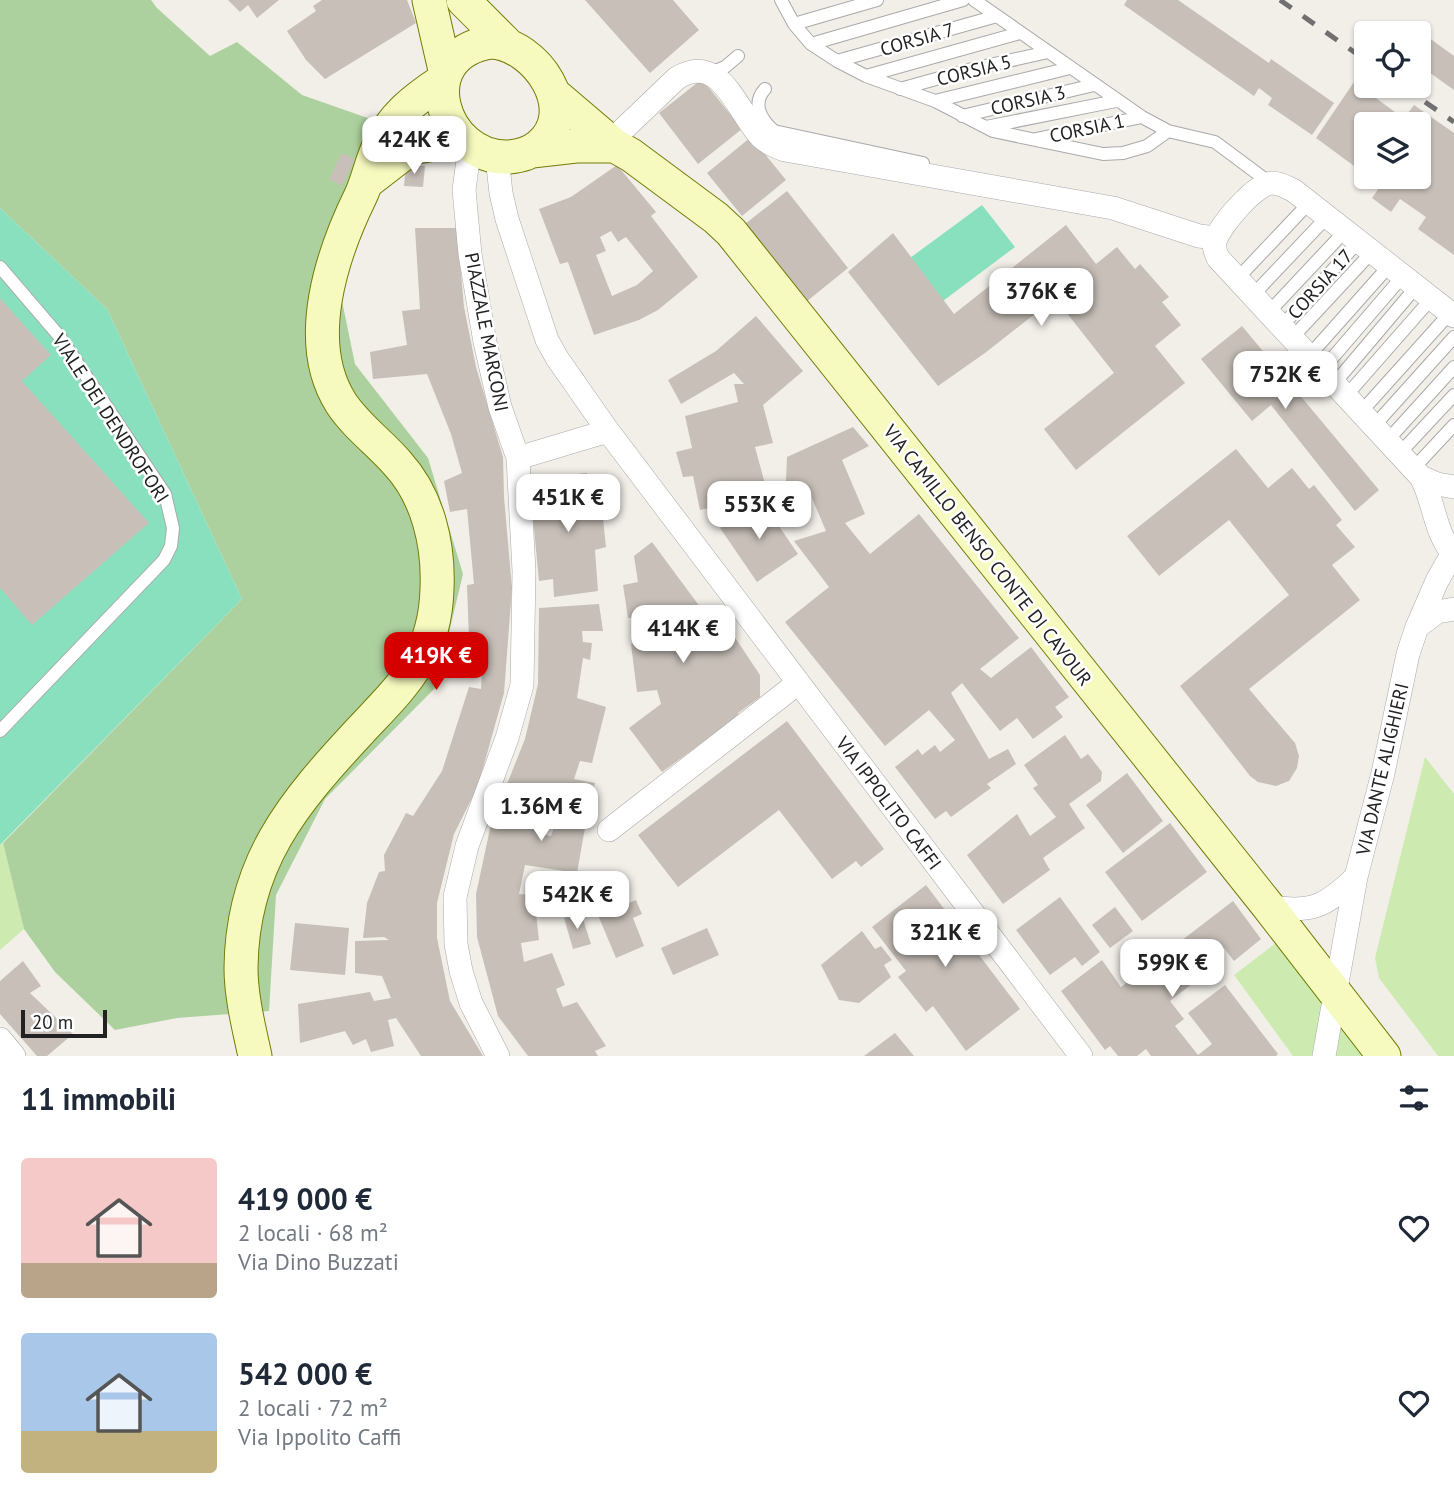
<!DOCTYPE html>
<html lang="it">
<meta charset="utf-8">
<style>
:root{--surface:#fff;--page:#f6f6f7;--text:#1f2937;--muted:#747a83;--accent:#d40000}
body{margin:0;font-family:"PT Sans",sans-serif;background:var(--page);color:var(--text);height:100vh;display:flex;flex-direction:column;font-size:26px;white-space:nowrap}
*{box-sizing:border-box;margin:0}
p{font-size:23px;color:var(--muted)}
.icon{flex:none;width:38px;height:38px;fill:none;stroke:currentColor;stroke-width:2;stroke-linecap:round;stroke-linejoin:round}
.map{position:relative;height:1056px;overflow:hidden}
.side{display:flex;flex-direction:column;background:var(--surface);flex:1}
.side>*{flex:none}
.tools{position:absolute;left:1354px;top:21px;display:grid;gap:14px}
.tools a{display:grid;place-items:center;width:77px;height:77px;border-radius:7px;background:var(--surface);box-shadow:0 2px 5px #0004;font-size:35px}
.scale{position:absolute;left:21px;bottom:18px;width:86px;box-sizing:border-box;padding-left:7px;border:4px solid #222;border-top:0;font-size:19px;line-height:24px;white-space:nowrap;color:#222;-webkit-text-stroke:5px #fff;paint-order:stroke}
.price{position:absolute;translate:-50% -60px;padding:0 16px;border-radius:14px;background:#fff;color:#222;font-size:23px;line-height:46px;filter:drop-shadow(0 2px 4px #0008)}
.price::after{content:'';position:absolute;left:50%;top:42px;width:21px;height:16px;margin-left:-10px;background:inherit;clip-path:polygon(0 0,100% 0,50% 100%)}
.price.current{background:var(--accent);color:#fff}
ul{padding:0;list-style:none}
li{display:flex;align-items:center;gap:21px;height:175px;padding:0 21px}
li span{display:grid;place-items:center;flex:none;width:196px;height:140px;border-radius:7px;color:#555}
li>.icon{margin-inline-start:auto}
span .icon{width:84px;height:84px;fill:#fffc;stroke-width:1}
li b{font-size:30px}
h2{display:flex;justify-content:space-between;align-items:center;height:84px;padding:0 21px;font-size:30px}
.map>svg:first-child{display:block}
.grass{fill:#cdebb0}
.forest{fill:#add19e}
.pitch{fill:#88e0be}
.building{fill:#c7bfb8;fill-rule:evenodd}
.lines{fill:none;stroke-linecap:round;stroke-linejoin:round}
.lane-casing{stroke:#a9a9a9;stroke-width:14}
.street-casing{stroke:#a9a9a9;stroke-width:24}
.secondary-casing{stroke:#707d05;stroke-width:35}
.lane{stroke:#fff;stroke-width:12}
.street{stroke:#fff;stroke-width:23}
.secondary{stroke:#f7fabf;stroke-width:33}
.rail{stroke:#707070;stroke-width:5;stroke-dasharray:14 14;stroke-linecap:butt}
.labels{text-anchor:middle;stroke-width:5;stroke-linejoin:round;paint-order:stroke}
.street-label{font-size:19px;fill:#222;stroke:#fff}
</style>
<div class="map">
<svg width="1454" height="1056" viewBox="0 0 1454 1056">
<rect width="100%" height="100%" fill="#f2efe9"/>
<path class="grass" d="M 1425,757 L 1454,794 L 1454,1056 L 1438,1056 L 1379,978 L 1375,958 Z
M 3,843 L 24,929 L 0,950 L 0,845 Z
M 1293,930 L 1390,1056 L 1293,1056 L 1234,975 Z"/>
<path class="forest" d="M 0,0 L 151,0 L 157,8 L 210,56 L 237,42 L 302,95 L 402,130 L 340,221 L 341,296 L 355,364 L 428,458 L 463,574 L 436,687 L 325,799 L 276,895 L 269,1011 L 177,1018 L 115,1030 L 55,972 L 24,929 L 3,843 L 242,599 L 107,309 L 0,208 Z"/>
<path class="pitch" d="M 982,205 L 1015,247 L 943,301 L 910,258 Z
M 0,208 L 107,309 L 242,599 L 0,845 Z"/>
<path class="building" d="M 228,0 L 279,0 L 257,18 L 248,5 L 240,12 Z
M 322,0 L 407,0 L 416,23 L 325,79 L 306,60 L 287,31 L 316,11 L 313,6 Z
M 585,0 L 673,0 L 699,30 L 650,73 Z
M 1127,0 L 1178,0 L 1269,63 L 1271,59 L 1334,103 L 1312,135 L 1268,105 L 1272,98 L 1259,88 L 1254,96 L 1124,5 Z
M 1410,24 L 1454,56 L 1454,90 L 1419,65 L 1419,33 L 1403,33 Z
M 702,79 L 742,129 L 698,164 L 659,113 Z
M 1354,82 L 1399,115 L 1393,124 L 1367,124 L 1367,162 L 1361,171 L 1316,138 Z
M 1414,105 L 1454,133 L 1454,255 L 1418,229 L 1426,217 L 1400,199 L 1391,212 L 1372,198 L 1381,185 L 1369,177 L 1419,177 L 1419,124 L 1400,124 Z
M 751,137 L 786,180 L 742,216 L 707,173 Z
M 342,153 L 355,159 L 342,186 L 329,179 Z
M 406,164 L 425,166 L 423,187 L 404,186 Z
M 617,165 L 656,212 L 651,216 L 698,277 L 658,310 L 639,320 L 594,335 L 568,262 L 560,264 L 539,209 L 571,197 ZM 611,231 L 618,242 L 626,237 L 653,271 L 637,285 L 612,296 L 596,255 L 606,251 L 600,237 Z
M 787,191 L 848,268 L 806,302 L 745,224 Z
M 1066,225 L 1096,264 L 1117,247 L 1135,269 L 1140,264 L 1169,297 L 1162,302 L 1181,325 L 1155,346 L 1185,383 L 1076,470 L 1044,429 L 1114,373 L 1055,298 L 985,353 L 938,386 L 848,272 L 893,233 L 954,314 Z
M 415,228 L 457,228 L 464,307 L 476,367 L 503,457 L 504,497 L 512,588 L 504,693 L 478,786 L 454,834 L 437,903 L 437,938 L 450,1001 L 483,1056 L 421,1056 L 396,1018 L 388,1020 L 394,1046 L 371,1052 L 366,1039 L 353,1045 L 345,1031 L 300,1043 L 298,1004 L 370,992 L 374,1001 L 391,998 L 382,976 L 355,973 L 355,941 L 389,940 L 384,937 L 363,938 L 367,903 L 379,872 L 385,871 L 384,855 L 406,813 L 413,816 L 442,771 L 469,687 L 481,689 L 484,639 L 469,639 L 467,585 L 474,584 L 467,509 L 450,512 L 444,481 L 462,473 L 451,434 L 427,374 L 373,379 L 370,352 L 407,345 L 402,311 L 420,309 Z
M 0,298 L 51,355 L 22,381 L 149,523 L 32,625 L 0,588 Z
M 756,316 L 803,371 L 763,405 L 773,443 L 755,447 L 765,484 L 745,488 L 747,500 L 700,510 L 693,476 L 683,477 L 676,452 L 692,448 L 685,416 L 738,402 L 734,384 L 744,384 L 734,373 L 681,404 L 668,380 L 716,351 Z
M 1242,326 L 1379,490 L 1355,511 L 1271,405 L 1252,421 L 1201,359 Z
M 853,427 L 869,446 L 842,460 L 865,514 L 845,523 L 870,554 L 919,514 L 1019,638 L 980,669 L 991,678 L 1031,647 L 1069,697 L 1055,707 L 1063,717 L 1033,739 L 1017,718 L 1000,731 L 962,683 L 951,693 L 989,759 L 1008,749 L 1016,764 L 987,784 L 991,788 L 951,817 L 946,811 L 935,819 L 895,767 L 918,749 L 922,755 L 935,745 L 940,752 L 955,740 L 929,710 L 885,746 L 785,622 L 829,587 L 794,541 L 826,531 L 811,496 L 795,504 L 786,481 L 787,457 Z
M 1236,449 L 1268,488 L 1292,468 L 1309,489 L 1314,485 L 1342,520 L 1336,525 L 1355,547 L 1332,565 L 1360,600 L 1249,689 L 1295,743 L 1299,756 L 1297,768 L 1289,781 L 1276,786 L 1258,782 L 1250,776 L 1180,686 L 1289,595 L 1229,520 L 1159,576 L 1127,536 Z
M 587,473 L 589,501 L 601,499 L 606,547 L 595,550 L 598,591 L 554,597 L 553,579 L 539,581 L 531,497 L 544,477 Z
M 761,500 L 798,554 L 757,582 L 720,528 Z
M 652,542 L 723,638 L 734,636 L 760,675 L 760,697 L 738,713 L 739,716 L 662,772 L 629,728 L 661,704 L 657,690 L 637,692 L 631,644 L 649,641 L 647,617 L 628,618 L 623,585 L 638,582 L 634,556 ZM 671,615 L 690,643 L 660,647 L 656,616 Z
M 599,604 L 603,631 L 582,631 L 583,642 L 592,643 L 590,660 L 583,658 L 577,698 L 606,707 L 592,763 L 580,761 L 574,779 L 595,783 L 591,798 L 576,795 L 574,808 L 545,802 L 537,833 L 551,836 L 556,822 L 585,828 L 577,873 L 525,865 L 519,894 L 549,896 L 551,912 L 536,913 L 539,940 L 521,943 L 524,962 L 552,953 L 565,985 L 556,989 L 563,1007 L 577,1002 L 606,1046 L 595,1051 L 598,1056 L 528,1056 L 498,1016 L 477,937 L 476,894 L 491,824 L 525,739 L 538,684 L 539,608 Z
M 787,721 L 884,849 L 861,867 L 856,861 L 832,879 L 779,810 L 678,887 L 638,835 Z
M 1065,735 L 1081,759 L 1088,754 L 1102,772 L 1101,781 L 1069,804 L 1085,828 L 1043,858 L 1050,870 L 1003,904 L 967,855 L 1017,814 L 1030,836 L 1056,817 L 1033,788 L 1038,785 L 1024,765 Z
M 1127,773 L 1163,821 L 1123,853 L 1086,805 Z
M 1170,823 L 1207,872 L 1142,921 L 1105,872 Z
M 926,885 L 1020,1009 L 966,1051 L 933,1006 L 926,1012 L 898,977 L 906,971 L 872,927 Z
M 1060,897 L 1100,952 L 1082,966 L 1075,957 L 1050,975 L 1016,930 Z
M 636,900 L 642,914 L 633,918 L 644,946 L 616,958 L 598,915 Z
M 1233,901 L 1261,939 L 1234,961 L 1224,948 L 1200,966 L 1206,973 L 1170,1001 L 1184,1019 L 1175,1026 L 1198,1055 L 1212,1044 L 1188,1013 L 1225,985 L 1278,1054 L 1276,1056 L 1151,1056 L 1146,1049 L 1137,1056 L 1118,1056 L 1110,1046 L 1105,1050 L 1061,991 L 1102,960 L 1121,987 Z
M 1115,907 L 1133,931 L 1110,948 L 1092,925 Z
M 581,913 L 591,944 L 573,949 L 564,918 Z
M 295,923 L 349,928 L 345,975 L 290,970 Z
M 707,928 L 719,955 L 673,975 L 661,948 Z
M 862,931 L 875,949 L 881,946 L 892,960 L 884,965 L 891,977 L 859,1003 L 839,1000 L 821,965 Z
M 23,961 L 41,986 L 30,993 L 73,1034 L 47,1056 L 37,1056 L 0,1014 L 0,981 Z
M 895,1033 L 914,1056 L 864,1056 Z"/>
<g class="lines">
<g class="lane-casing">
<path id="lane" d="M 781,0 L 794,24 L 811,44 L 837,61 L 866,76 L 935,101 L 993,131 L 1103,154 L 1123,153 L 1147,146 L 1168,131
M 974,0 L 1142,117 L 1168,131 L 1215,142 L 1270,183
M 794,24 L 877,0
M 811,44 L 963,0
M 837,61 L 997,16
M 710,73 L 725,67 L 738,56
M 866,76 L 1020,33
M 765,89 C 752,103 760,119 774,131 L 923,163
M 900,89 L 972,69 L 1048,52
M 935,101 L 1070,68
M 962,116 L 1094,85
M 986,127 L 1116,101
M 1036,139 L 1142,117
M 0,267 L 60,337 L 165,494 L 173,528 L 171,546 L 164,560 L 0,731
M 1238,278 L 1309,203
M 1253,295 L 1327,217
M 1269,312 L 1345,231
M 1282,326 L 1358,242
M 1292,338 L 1372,252
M 1309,356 L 1389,266
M 1322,370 L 1402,277
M 1334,384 L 1416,287
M 1346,396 L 1431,299
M 1361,412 L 1450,313
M 1374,426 L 1454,337
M 1387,441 L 1454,367
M 1399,454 L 1454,395
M 1413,469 L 1454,425"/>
</g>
<g class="street-casing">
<path id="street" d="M 610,142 L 677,78 C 721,51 737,112 761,137 C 768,144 776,147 785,150 L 1113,208 L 1199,236 L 1216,238
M 470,145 L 464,190 L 470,254 L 485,342 L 500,407 L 518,458 L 524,571 L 522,685 L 507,738 L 467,846 L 455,897 L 456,944 L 461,971 L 471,1003 L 498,1056
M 497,157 L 501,193 L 507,219 L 547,340 L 557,358 L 608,431 L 1081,1056
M 1454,316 L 1293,190 C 1286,187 1280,183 1272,183 C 1255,184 1219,226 1215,242 C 1213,248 1216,252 1218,258 L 1421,477 C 1435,503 1434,532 1454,555
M 518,458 L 608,431
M 1421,477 L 1437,484 L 1454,487
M 1417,627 L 1437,612 L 1454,609
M 609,830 L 798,683
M 1268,906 C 1310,914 1325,907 1356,877
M 0,1039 L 14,1056
M 1324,1056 L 1356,877 L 1383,773 L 1408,654 L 1417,627 L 1437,581 L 1454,551"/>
</g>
<g class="secondary-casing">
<path id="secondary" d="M 429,0 L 445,70
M 463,0 L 505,42
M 491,42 C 536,44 582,111 539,146 C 531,153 519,156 509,157 C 442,160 409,55 491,42 Z
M 554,94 L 615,146 L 631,155 L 716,218 L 731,232 L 1268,906 L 1384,1056
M 532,151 L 576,146 L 615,146
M 367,182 L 411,148 L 463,139
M 255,1056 C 249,1028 241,997 241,968 C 242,863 293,803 360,731 C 404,684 435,657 437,589 C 439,545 428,497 398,464 C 380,443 356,426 341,403 C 302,342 332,254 361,195 C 368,180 371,163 378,148 C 391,117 415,99 442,81"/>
</g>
<use href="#lane" class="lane"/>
<use href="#street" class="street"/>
<use href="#secondary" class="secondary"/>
<path class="rail" d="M 1280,0 L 1367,61
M 1402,86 L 1454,122"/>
</g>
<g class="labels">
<g class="street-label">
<text transform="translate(917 39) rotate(-16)" y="7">CORSIA 7</text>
<text transform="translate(974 70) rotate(-14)" y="7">CORSIA 5</text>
<text transform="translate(1028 100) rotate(-13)" y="7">CORSIA 3</text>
<text transform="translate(1087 128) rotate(-12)" y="7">CORSIA 1</text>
<text transform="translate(1320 284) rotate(-48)" y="7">CORSIA 17</text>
<text transform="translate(487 332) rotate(79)" y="7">PIAZZALE MARCONI</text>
<text transform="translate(111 418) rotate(57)" y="7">VIALE DEI DENDROFORI</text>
<text transform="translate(988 555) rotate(52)" y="7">VIA CAMILLO BENSO CONTE DI CAVOUR</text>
<text transform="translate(1382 769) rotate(-77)" y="7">VIA DANTE ALIGHIERI</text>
<text transform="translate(889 803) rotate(53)" y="7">VIA IPPOLITO CAFFI</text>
</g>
</g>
</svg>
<div class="tools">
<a><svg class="icon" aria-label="locate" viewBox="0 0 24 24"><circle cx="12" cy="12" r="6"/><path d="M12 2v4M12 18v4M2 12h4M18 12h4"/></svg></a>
<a><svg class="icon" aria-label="layers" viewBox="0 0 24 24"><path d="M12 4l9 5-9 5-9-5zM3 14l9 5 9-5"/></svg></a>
</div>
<div class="scale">20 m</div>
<b class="price" style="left:414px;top:176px">424K €</b>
<b class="price" style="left:1041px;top:328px">376K €</b>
<b class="price" style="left:1285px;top:411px">752K €</b>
<b class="price" style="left:568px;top:534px">451K €</b>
<b class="price" style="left:759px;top:541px">553K €</b>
<b class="price" style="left:683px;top:665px">414K €</b>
<b class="price current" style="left:436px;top:692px">419K €</b>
<b class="price" style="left:541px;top:843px">1.36M €</b>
<b class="price" style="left:577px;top:931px">542K €</b>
<b class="price" style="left:945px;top:969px">321K €</b>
<b class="price" style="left:1172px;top:999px">599K €</b>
</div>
<section class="side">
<h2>11 immobili<svg class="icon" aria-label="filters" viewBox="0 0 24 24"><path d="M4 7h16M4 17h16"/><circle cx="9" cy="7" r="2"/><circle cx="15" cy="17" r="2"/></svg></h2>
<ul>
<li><span style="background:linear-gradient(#f6c9c9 75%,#b9a48a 0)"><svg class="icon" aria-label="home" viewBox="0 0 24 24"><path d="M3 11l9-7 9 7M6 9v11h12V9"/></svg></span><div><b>419 000 €</b><p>2 locali · 68 m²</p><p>Via Dino Buzzati</p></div><svg class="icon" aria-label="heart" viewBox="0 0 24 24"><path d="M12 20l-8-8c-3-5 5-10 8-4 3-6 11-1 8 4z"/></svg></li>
<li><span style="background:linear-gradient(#a9c7e8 70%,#c2b280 0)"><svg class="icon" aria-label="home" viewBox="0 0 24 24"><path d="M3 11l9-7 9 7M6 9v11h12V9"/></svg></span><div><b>542 000 €</b><p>2 locali · 72 m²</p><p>Via Ippolito Caffi</p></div><svg class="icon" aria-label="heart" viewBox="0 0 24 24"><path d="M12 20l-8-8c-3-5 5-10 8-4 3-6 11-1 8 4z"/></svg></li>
</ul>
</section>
